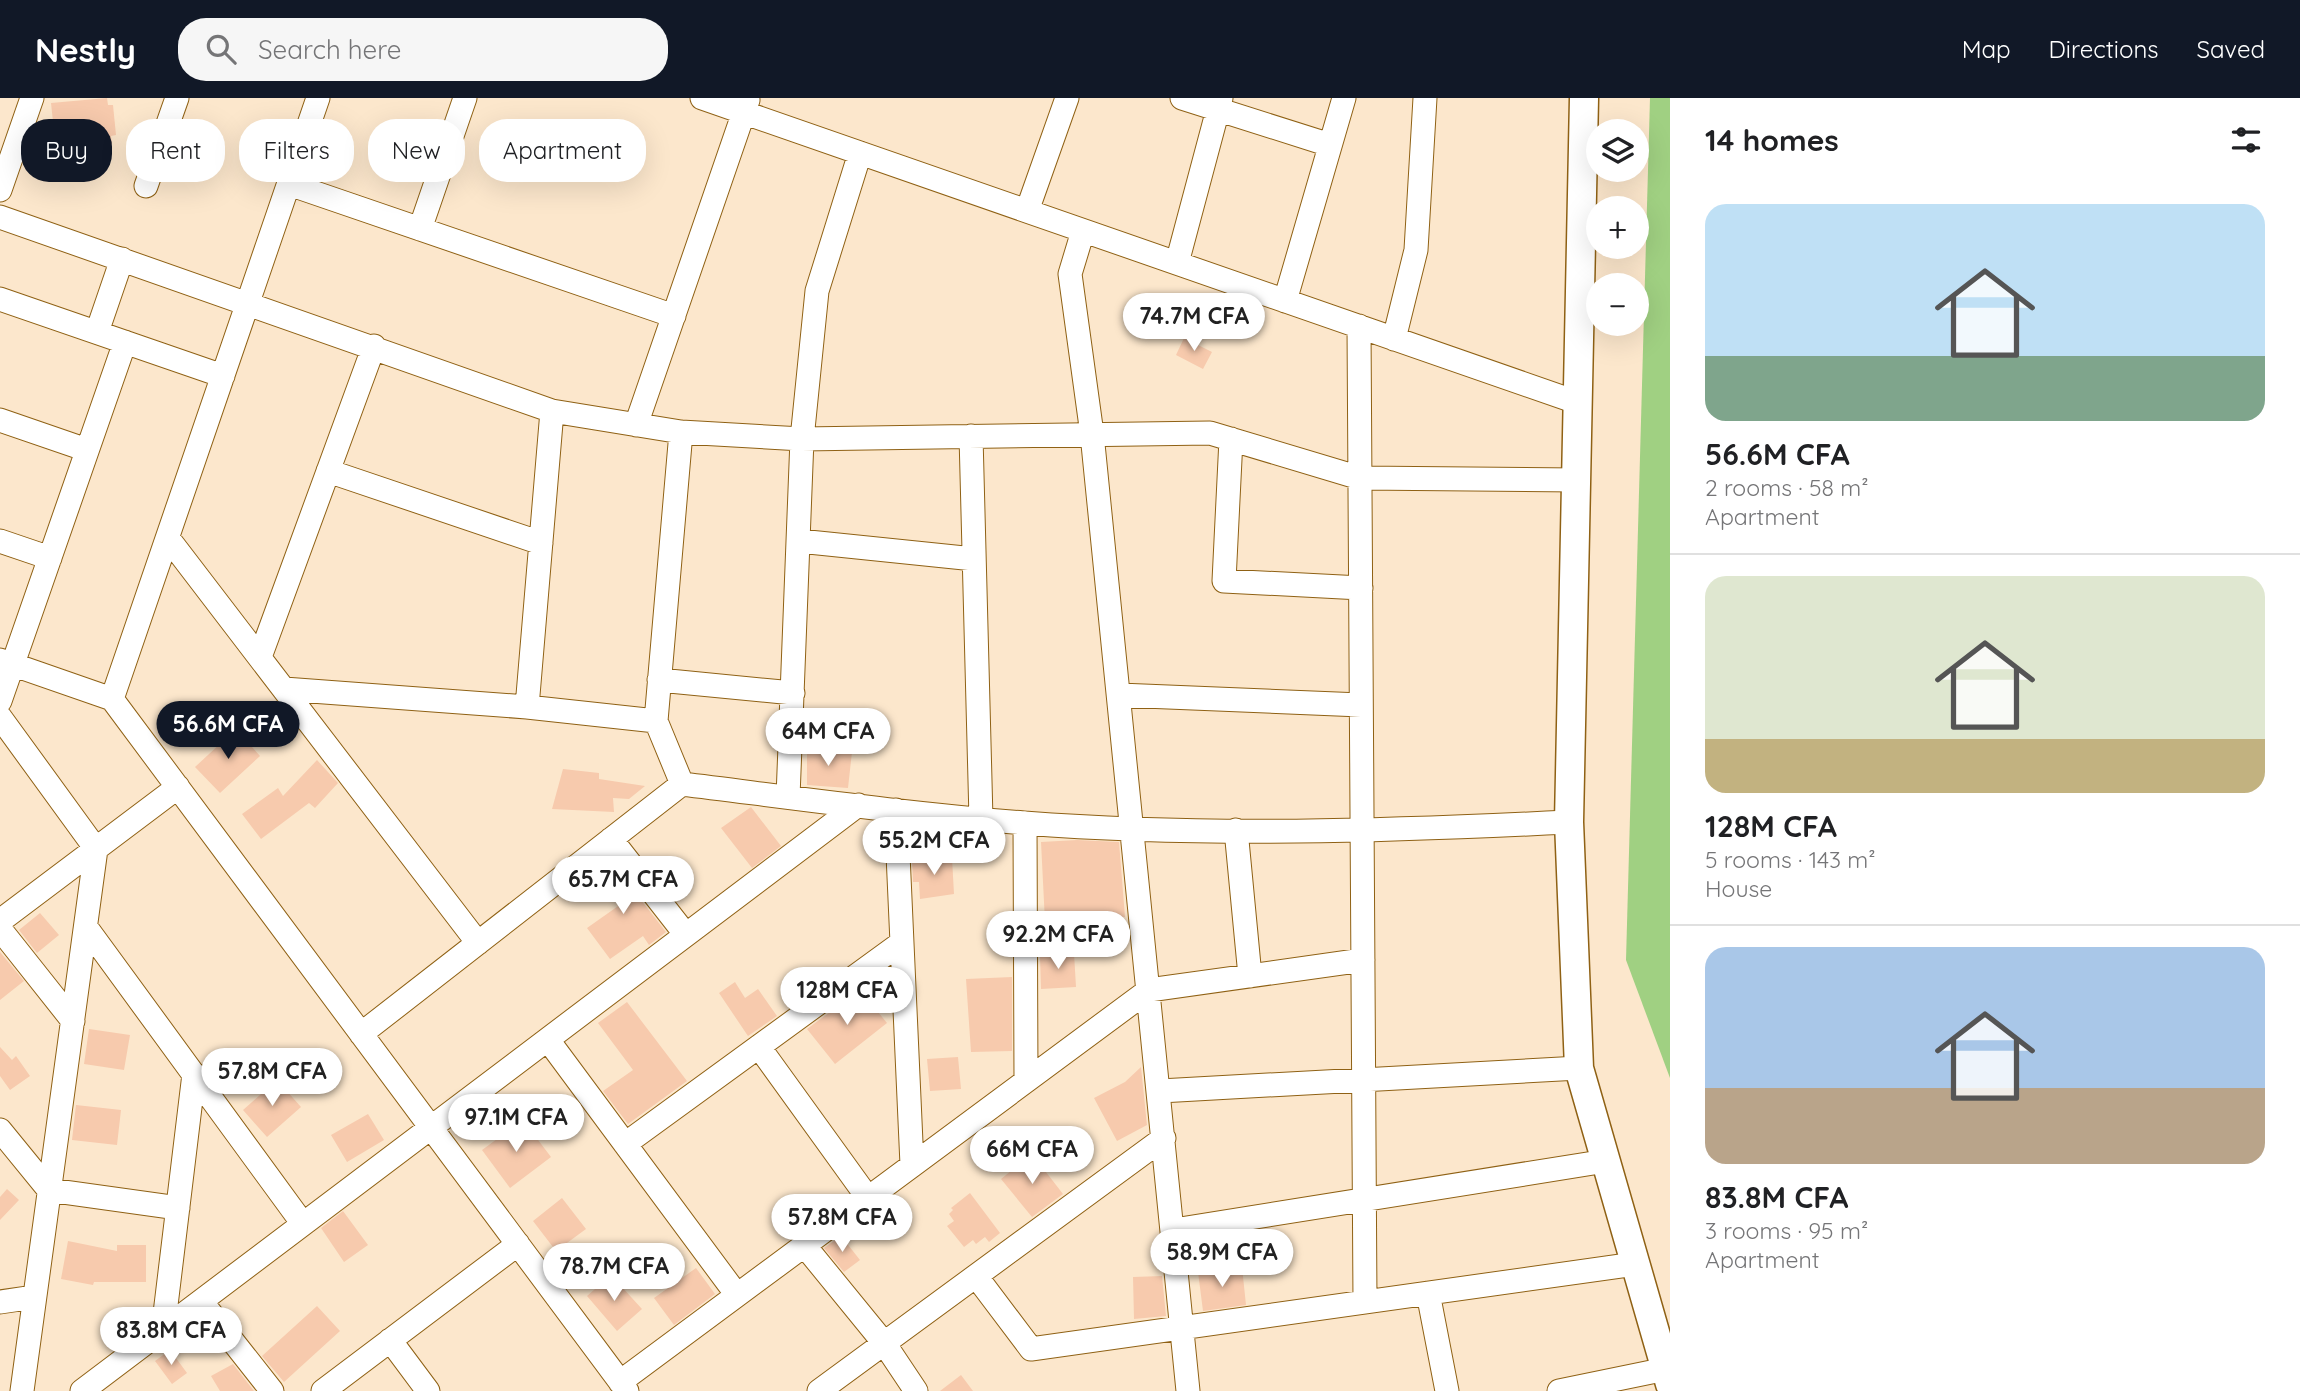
<!DOCTYPE html>
<meta charset="utf-8">
<style>
:root{--surface:#fff;--page:#f6f6f6;--text:#202124;--muted:#757577;--line:#e0e0e0;--accent:#111827}
body{margin:0;font-family:Quicksand,sans-serif;background:var(--page);color:var(--text);height:100vh;display:flex;flex-direction:column;font-size:26px;white-space:nowrap}
*{box-sizing:border-box;margin:0}
p{font-size:23px;color:var(--muted)}
.icon{flex:none;width:38px;height:38px;fill:none;stroke:currentColor;stroke-width:2;stroke-linecap:round;stroke-linejoin:round}
.map{position:relative;flex:1;overflow:hidden}
.details{display:flex;flex-direction:column;background:var(--surface);width:630px}
.details>*{flex:none}
.hud{position:absolute;left:21px;top:21px;width:665px;height:63px;display:flex;gap:14px}
.controls{position:absolute;left:1586px;top:21px;display:grid;gap:14px}
.controls a{display:grid;place-items:center;width:63px;height:63px;border-radius:50%;background:var(--surface);box-shadow:0 7px 28px #0002;font-size:35px}
.price{position:absolute;translate:-50% -60px;padding:0 16px;border-radius:24px;background:#fff;color:#222;font-size:23px;line-height:46px;filter:drop-shadow(0 2px 4px #0008)}
.price::after{content:'';position:absolute;left:50%;top:42px;width:21px;height:16px;margin-left:-10px;background:inherit;clip-path:polygon(0 0,100% 0,50% 100%)}
.price.current{background:var(--accent);color:#fff}
ul{padding:0;list-style:none}
li{display:grid;align-content:center;gap:14px;height:371px;padding:0 35px}
li+li{border-top:2px solid var(--line)}
li span{display:grid;place-items:center;height:217px;border-radius:21px;color:#555}
li>.icon{margin-inline-start:auto}
span .icon{width:126px;height:126px;fill:#fffc;stroke-width:1}
li b{font-size:30px}
h2{display:flex;justify-content:space-between;align-items:center;height:84px;padding:0 35px;font-size:30px}
.pill{padding:0 24px;border-radius:28px;background:var(--surface);box-shadow:0 7px 28px #0002;font-size:24px;line-height:63px}
.pill.current{background:var(--accent);color:#fff}
header{display:flex;align-items:center;gap:42px;box-sizing:border-box;height:98px;padding:0 35px;background:var(--accent);color:#fff}
header strong{font-size:33px}
nav{display:flex;gap:38px;margin-inline-start:auto;font-size:24px}
.search{width:490px;height:63px;background:var(--page);display:flex;align-items:center;gap:18px;box-sizing:border-box;padding:0 24px;border-radius:28px;color:var(--muted);font-size:26px}
main{display:flex;flex:1;min-height:0}
.map>svg:first-child{display:block}
.green{fill:#a0d082}
.building{fill:#f7caad}
.lines{fill:none;stroke-linecap:round;stroke-linejoin:round}
.minor-casing{stroke:#8f6114;stroke-width:25}
.major-casing{stroke:#8f6114;stroke-width:31}
.minor{stroke:#fff;stroke-width:23}
.major{stroke:#fff;stroke-width:28}
</style>
<header>
<strong>Nestly</strong>
<div class="search"><svg class="icon" aria-label="search" viewBox="0 0 24 24"><circle cx="10" cy="10" r="6"/><path d="M15 15l6 6"/></svg>Search here</div>
<nav><a>Map</a><a>Directions</a><a>Saved</a></nav>
</header>
<main>
<div class="map">
<svg width="1670" height="1293" viewBox="0 0 1670 1293">
<rect width="100%" height="100%" fill="#fce7cc"/>
<path class="green" d="M 1650,0 L 1670,0 L 1670,980 L 1626,862 Z"/>
<path class="building" d="M 107,0 L 108,7 L 113,7 L 116,37 L 111,38 L 112,46 L 56,52 L 51,5 Z
M 1184,240 L 1212,254 L 1203,271 L 1176,257 Z
M 236,631 L 260,658 L 220,695 L 195,669 Z
M 807,650 L 852,654 L 848,690 L 807,687 Z
M 317,662 L 338,685 L 315,710 L 309,705 L 261,741 L 242,716 L 278,690 L 283,698 Z
M 563,671 L 599,675 L 599,681 L 645,688 L 629,701 L 613,700 L 614,714 L 552,711 Z
M 751,709 L 781,748 L 752,770 L 721,730 Z
M 1077,742 L 1119,744 L 1125,819 L 1045,824 L 1041,744 Z
M 952,760 L 954,796 L 920,801 L 919,784 L 913,784 L 912,762 Z
M 609,761 L 666,834 L 649,847 L 643,838 L 610,861 L 587,830 L 621,806 L 593,773 Z
M 40,815 L 59,837 L 37,855 L 19,832 Z
M 0,854 L 24,883 L 0,902 Z
M 1074,855 L 1076,889 L 1041,891 L 1040,858 Z
M 1012,879 L 1012,953 L 971,954 L 966,881 Z
M 735,884 L 745,900 L 758,891 L 777,918 L 748,938 L 719,895 Z
M 860,892 L 887,925 L 835,966 L 807,931 Z
M 627,904 L 687,983 L 628,1026 L 603,993 L 633,972 L 598,925 Z
M 89,931 L 130,937 L 124,972 L 84,966 Z
M 0,949 L 12,962 L 16,958 L 30,978 L 10,992 L 0,978 Z
M 958,959 L 961,991 L 930,993 L 927,961 Z
M 1141,969 L 1147,1027 L 1117,1043 L 1094,1000 L 1125,984 Z
M 277,982 L 301,1009 L 267,1039 L 243,1012 Z
M 76,1007 L 121,1012 L 117,1047 L 72,1042 Z
M 368,1016 L 384,1042 L 347,1064 L 331,1037 Z
M 523,1022 L 551,1059 L 510,1090 L 482,1052 Z
M 1032,1056 L 1063,1096 L 1032,1119 L 1001,1081 Z
M 7,1091 L 19,1102 L 0,1122 L 0,1099 Z
M 970,1095 L 1000,1135 L 989,1144 L 985,1139 L 976,1146 L 973,1142 L 964,1149 L 947,1128 L 954,1123 L 949,1116 L 953,1112 L 951,1110 Z
M 562,1100 L 586,1131 L 556,1153 L 533,1123 Z
M 343,1113 L 368,1147 L 344,1164 L 321,1130 Z
M 841,1138 L 860,1162 L 844,1174 L 824,1150 Z
M 68,1143 L 117,1153 L 117,1147 L 146,1147 L 146,1184 L 94,1184 L 93,1187 L 61,1181 Z
M 1242,1169 L 1246,1207 L 1203,1213 L 1198,1174 Z
M 696,1170 L 715,1196 L 674,1227 L 654,1200 Z
M 611,1177 L 642,1211 L 617,1233 L 587,1198 Z
M 1162,1178 L 1166,1218 L 1134,1221 L 1133,1179 Z
M 317,1208 L 340,1233 L 284,1284 L 262,1258 Z
M 170,1252 L 187,1275 L 172,1286 L 155,1263 Z
M 233,1266 L 254,1293 L 220,1293 L 211,1278 Z
M 961,1277 L 973,1293 L 940,1293 Z"/>
<g class="lines">
<g class="minor-casing">
<path id="minor" d="M 702,0 L 1579,305
M 1182,0 L 1330,47
M 289,86 L 674,218
M 146,88 L 177,0
M 0,92 L 32,0
M 1027,113 L 1067,0
M 0,119 L 552,313 L 681,334 L 802,341 L 1210,335 L 1360,380 L 1578,382
M 420,131 L 465,0
M 1083,133 L 1070,176 L 1092,336 L 1188,1293
M 1177,165 L 1221,0
M 0,201 L 223,278
M 1285,203 L 1344,0
M 1359,228 L 1365,1204
M 97,234 L 122,161
M 1394,241 L 1416,152 L 1425,0
M 0,322 L 87,352
M 636,327 L 748,2
M 681,334 L 656,623 L 682,686
M 971,338 L 981,721
M 1231,341 L 1224,483 L 1361,490
M 328,373 L 541,445
M 168,440 L 478,845
M 0,443 L 50,460
M 799,443 L 974,461
M 260,559 L 374,248
M 0,562 L 112,601 L 627,1293
M 659,582 L 793,595
M 284,591 L 527,609 L 656,623
M 1119,597 L 1361,607
M 112,601 L 318,0
M 0,603 L 125,244
M 527,609 L 552,313
M 0,619 L 96,751 L 22,1293
M 788,699 L 802,341 L 817,193 L 860,55
M 896,712 L 912,1067
M 1025,725 L 1026,982
M 1236,732 L 1250,878
M 611,741 L 686,837
M 0,823 L 178,689
M 86,829 L 303,1126
M 0,831 L 73,923
M 361,936 L 682,686 C 795,700 909,716 1024,725 C 1205,739 1388,733 1569,724
M 548,942 L 737,1197
M 759,949 L 868,1100
M 1160,993 L 1579,970
M 0,1032 L 49,1092 L 178,1110
M 625,1046 L 901,845
M 1174,1132 L 1606,1063
M 804,1147 L 884,1245 L 916,1293
M 976,1178 L 1031,1251 L 1635,1166
M 1428,1195 L 1447,1293
M 201,1203 L 272,1293
M 0,1204 L 34,1199
M 163,1232 L 194,976
M 390,1242 L 428,1293
M 620,1284 L 1149,892 L 1363,862
M 82,1293 L 858,707
M 323,1293 L 518,1146
M 819,1293 L 1164,1040
M 1559,1293 L 1666,1271"/>
</g>
<g class="major-casing">
<path id="major" d="M 1584,0 L 1569,724 L 1579,970 L 1670,1286"/>
</g>
<use href="#minor" class="minor"/>
<use href="#major" class="major"/>
</g>
</svg>
<div class="controls">
<a><svg class="icon" aria-label="layers" viewBox="0 0 24 24"><path d="M12 4l9 5-9 5-9-5zM3 14l9 5 9-5"/></svg></a>
<a>+</a>
<a>−</a>
</div>
<b class="price" style="left:1194px;top:255px">74.7M CFA</b>
<b class="price current" style="left:228px;top:663px">56.6M CFA</b>
<b class="price" style="left:828px;top:670px">64M CFA</b>
<b class="price" style="left:934px;top:779px">55.2M CFA</b>
<b class="price" style="left:623px;top:818px">65.7M CFA</b>
<b class="price" style="left:1058px;top:873px">92.2M CFA</b>
<b class="price" style="left:847px;top:929px">128M CFA</b>
<b class="price" style="left:272px;top:1010px">57.8M CFA</b>
<b class="price" style="left:516px;top:1056px">97.1M CFA</b>
<b class="price" style="left:1032px;top:1088px">66M CFA</b>
<b class="price" style="left:842px;top:1156px">57.8M CFA</b>
<b class="price" style="left:1222px;top:1191px">58.9M CFA</b>
<b class="price" style="left:614px;top:1205px">78.7M CFA</b>
<b class="price" style="left:171px;top:1269px">83.8M CFA</b>
<div class="hud">
<a class="pill current">Buy</a>
<a class="pill">Rent</a>
<a class="pill">Filters</a>
<a class="pill">New</a>
<a class="pill">Apartment</a>
</div>
</div>
<section class="details">
<h2>14 homes<svg class="icon" aria-label="filters" viewBox="0 0 24 24"><path d="M4 7h16M4 17h16"/><circle cx="9" cy="7" r="2"/><circle cx="15" cy="17" r="2"/></svg></h2>
<ul>
<li><span style="background:linear-gradient(#bfe0f5 70%,#7fa58c 0)"><svg class="icon" aria-label="home" viewBox="0 0 24 24"><path d="M3 11l9-7 9 7M6 9v11h12V9"/></svg></span><div><b>56.6M CFA</b><p>2 rooms · 58 m²</p><p>Apartment</p></div></li>
<li><span style="background:linear-gradient(#dfe7d0 75%,#c2b280 0)"><svg class="icon" aria-label="home" viewBox="0 0 24 24"><path d="M3 11l9-7 9 7M6 9v11h12V9"/></svg></span><div><b>128M CFA</b><p>5 rooms · 143 m²</p><p>House</p></div></li>
<li><span style="background:linear-gradient(#a9c7e8 65%,#b9a48a 0)"><svg class="icon" aria-label="home" viewBox="0 0 24 24"><path d="M3 11l9-7 9 7M6 9v11h12V9"/></svg></span><div><b>83.8M CFA</b><p>3 rooms · 95 m²</p><p>Apartment</p></div></li>
</ul>
</section>
</main>
